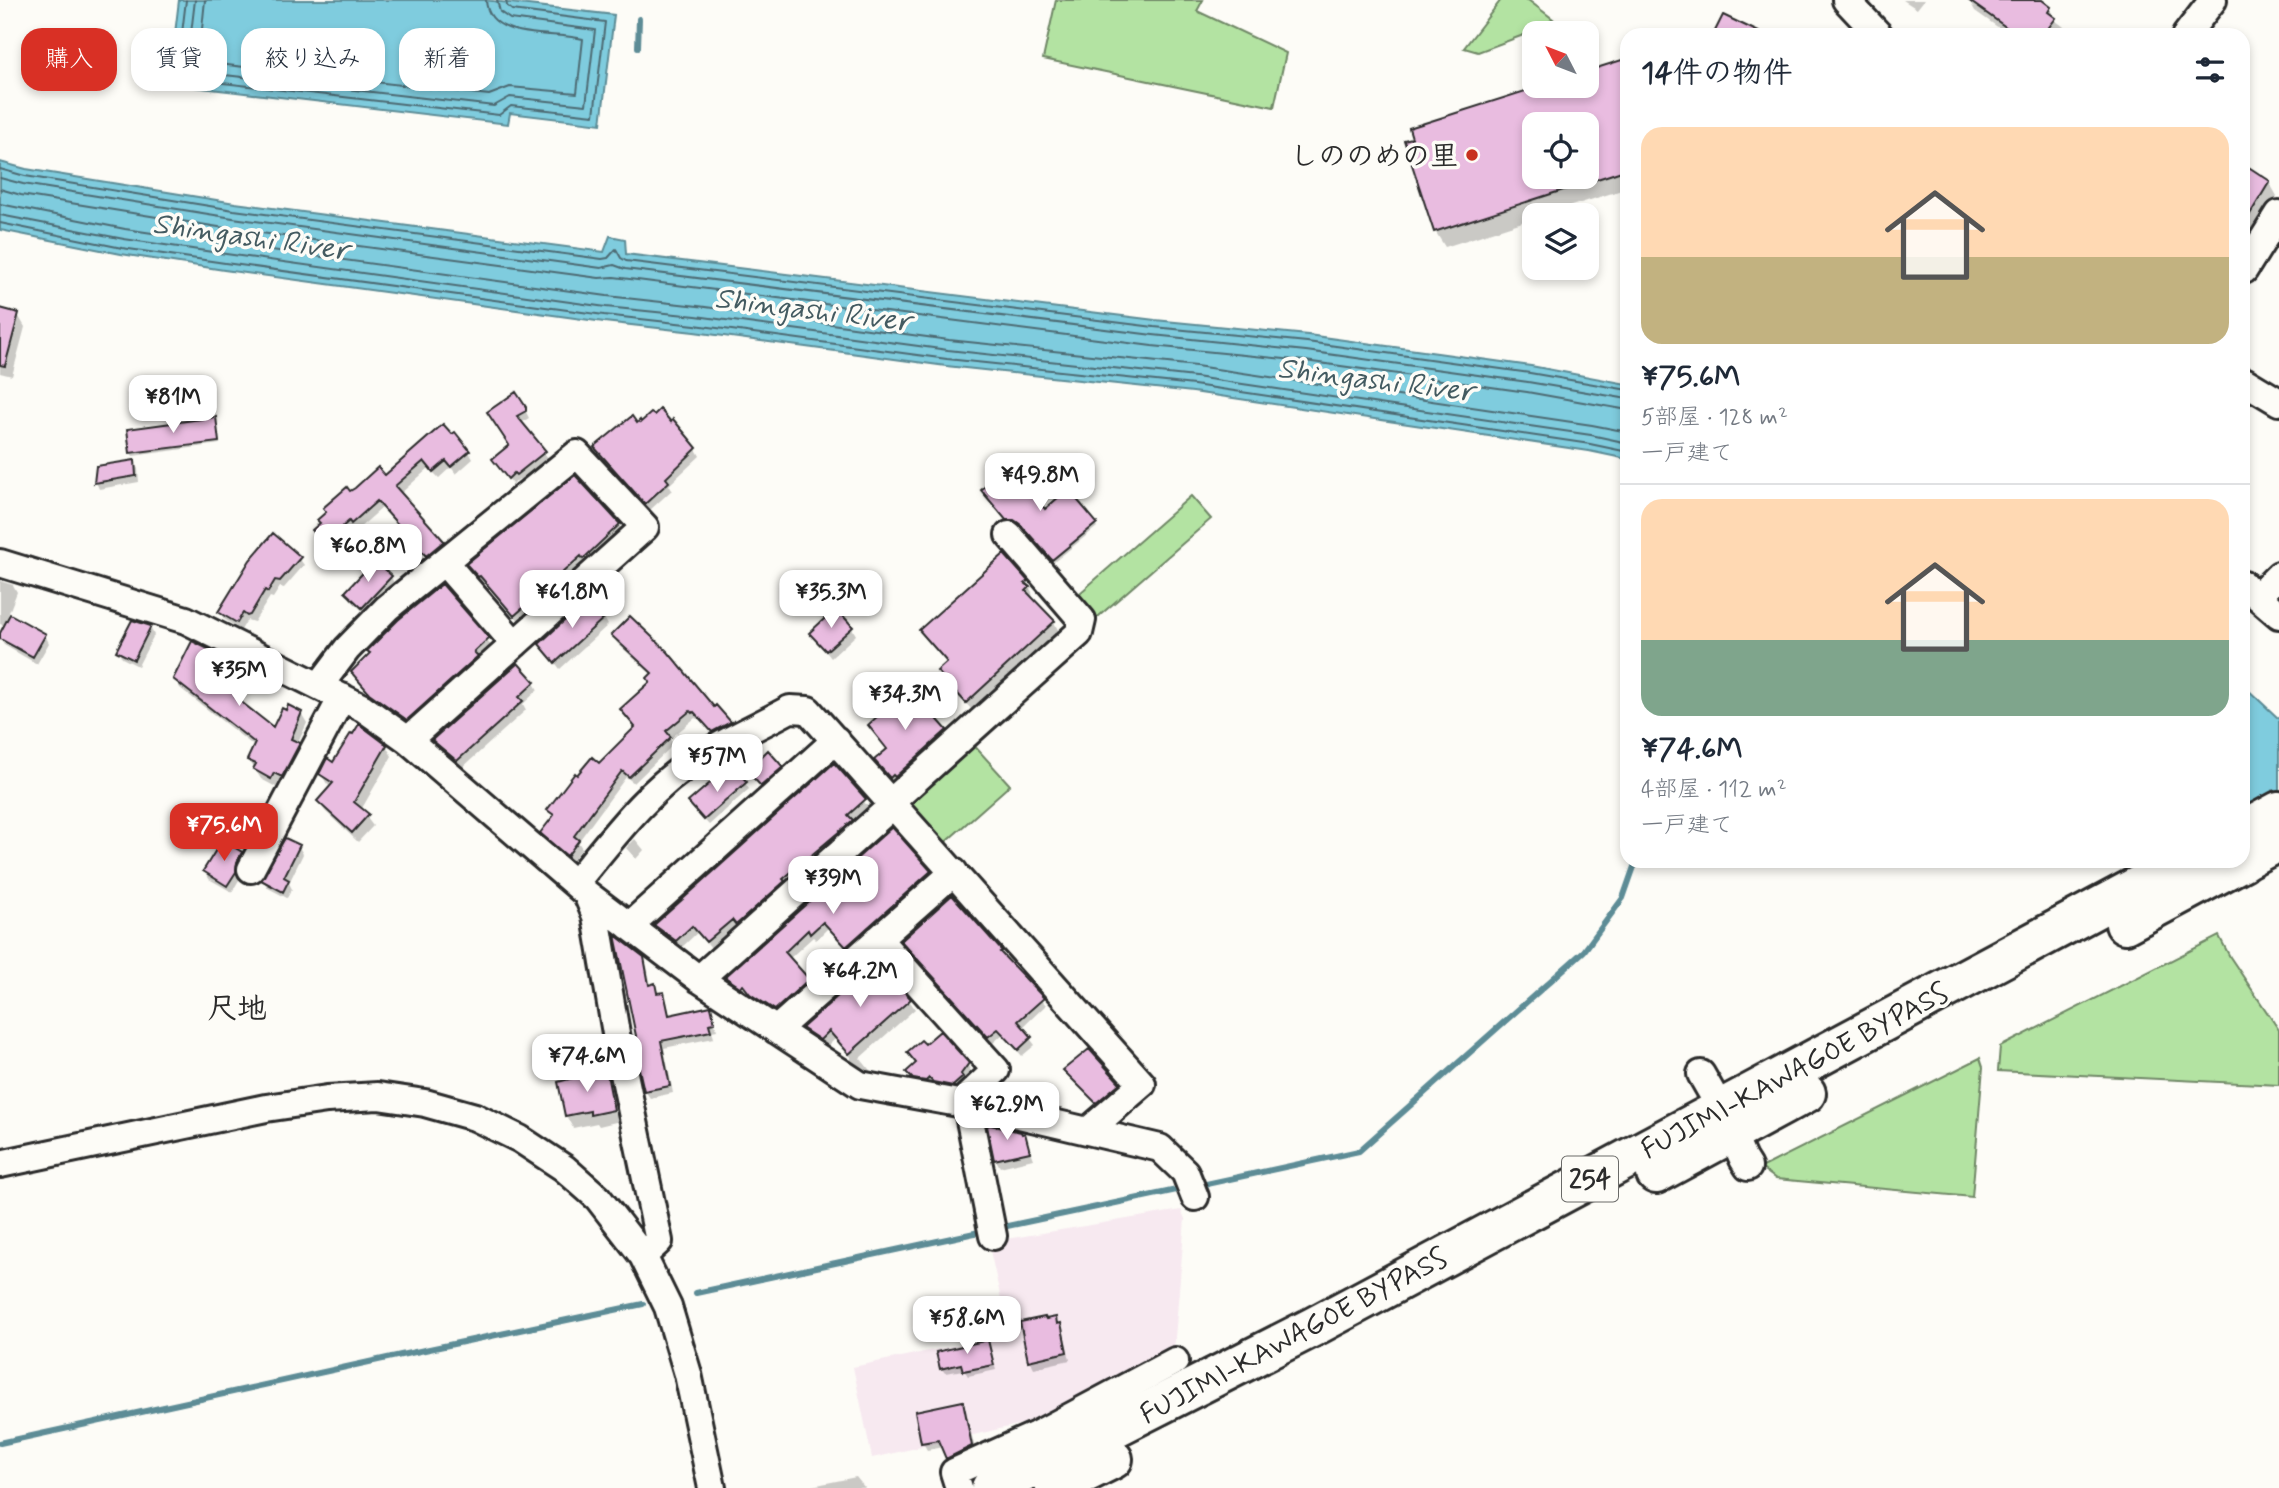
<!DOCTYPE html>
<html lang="ja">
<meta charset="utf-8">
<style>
:root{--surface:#fff;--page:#f2f2f3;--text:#1f2937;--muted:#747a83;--line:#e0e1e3;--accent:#d93025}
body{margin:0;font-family:Mynerve,"Klee One",sans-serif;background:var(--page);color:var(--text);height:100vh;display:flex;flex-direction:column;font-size:26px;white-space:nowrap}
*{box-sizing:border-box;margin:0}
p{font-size:23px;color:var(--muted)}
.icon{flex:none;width:38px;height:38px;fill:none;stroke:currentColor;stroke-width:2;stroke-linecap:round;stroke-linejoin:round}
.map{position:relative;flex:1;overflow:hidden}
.drawer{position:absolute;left:1620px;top:28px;width:630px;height:840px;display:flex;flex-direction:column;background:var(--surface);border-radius:21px;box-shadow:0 4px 10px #0003}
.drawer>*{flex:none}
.top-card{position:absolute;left:21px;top:28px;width:665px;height:63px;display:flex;gap:14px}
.needle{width:46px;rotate:312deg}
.fabs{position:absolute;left:1522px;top:21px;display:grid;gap:14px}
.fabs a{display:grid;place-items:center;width:77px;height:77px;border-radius:14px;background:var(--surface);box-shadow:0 4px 10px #0003;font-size:35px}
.price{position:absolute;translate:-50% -60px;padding:0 16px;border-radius:14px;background:#fff;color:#222;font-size:23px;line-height:46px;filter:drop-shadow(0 2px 4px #0008)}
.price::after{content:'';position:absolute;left:50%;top:42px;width:21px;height:16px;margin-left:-10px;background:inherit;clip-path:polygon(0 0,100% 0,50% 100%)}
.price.active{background:var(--accent);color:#fff}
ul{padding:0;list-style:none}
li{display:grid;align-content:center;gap:14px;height:371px;padding:0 21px}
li+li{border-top:2px solid var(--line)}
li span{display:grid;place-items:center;height:217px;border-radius:21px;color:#555}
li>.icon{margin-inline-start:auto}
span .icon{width:126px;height:126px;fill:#fffc;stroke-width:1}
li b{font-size:30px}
h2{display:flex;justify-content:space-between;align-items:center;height:84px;padding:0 21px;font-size:30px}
.pill{padding:0 24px;border-radius:21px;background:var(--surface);box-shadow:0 4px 10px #0003;font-size:24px;line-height:63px}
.pill.active{background:var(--accent);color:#fff}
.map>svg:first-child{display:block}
.built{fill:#f7e9f0}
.green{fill:#b3e3a2;stroke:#6f8766;stroke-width:2}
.water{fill:#7fccde;stroke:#5d8c96;stroke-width:2}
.shadow{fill:#0003;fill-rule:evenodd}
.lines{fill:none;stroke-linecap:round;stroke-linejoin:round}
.shore{stroke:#4d6b73;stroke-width:2}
.stream{stroke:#5d8c96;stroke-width:6}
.building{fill:#e9bce0;stroke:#2b2b2b;stroke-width:2;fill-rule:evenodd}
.minor-casing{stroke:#2b2b2b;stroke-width:32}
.highway-casing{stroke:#2b2b2b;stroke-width:44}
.minor{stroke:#fdfcf7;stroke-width:26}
.highway{stroke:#fdfcf7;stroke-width:38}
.poi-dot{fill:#c8321e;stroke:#fdfcf7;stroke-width:2.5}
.labels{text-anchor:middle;stroke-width:7;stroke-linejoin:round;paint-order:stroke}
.shield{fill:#fdfcf7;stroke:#6a6a68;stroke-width:2}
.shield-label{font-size:26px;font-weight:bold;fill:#2b2b2b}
.poi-label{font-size:28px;font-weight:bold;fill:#2b2b2b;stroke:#fdfcf7;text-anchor:end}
.street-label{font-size:28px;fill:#2b2b2b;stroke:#fdfcf7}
.water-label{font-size:30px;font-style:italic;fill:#445b61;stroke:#fdfcf7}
.neighbourhood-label{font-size:30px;font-weight:bold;fill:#2b2b2b;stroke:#fdfcf7}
</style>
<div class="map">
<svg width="2279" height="1488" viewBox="0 0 2279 1488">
<rect width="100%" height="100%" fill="#fdfcf7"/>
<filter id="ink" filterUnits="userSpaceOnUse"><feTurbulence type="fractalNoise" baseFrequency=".0143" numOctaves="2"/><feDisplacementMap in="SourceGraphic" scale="14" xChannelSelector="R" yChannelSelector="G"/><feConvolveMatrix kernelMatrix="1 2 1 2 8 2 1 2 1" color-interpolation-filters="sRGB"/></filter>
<g filter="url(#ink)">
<path class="built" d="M 1181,1210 L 1185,1219 L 1174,1350 L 1057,1416 L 872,1458 L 853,1367 L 1009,1334 L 988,1242 Z"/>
<path class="green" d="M 1056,0 L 1203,0 L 1197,11 L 1286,53 L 1274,107 L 1043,59 Z
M 1501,0 L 1528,0 L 1553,19 L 1537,30 L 1478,52 L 1464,48 Z
M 1191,496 L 1211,519 L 1092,622 L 1073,599 Z
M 970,741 L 1010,785 L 941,846 L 902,801 Z
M 2219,936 L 2230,957 L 2279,1030 L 2279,1085 L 1998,1071 L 2000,1047 Z
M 1980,1058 L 1983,1067 L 1972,1197 L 1776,1179 L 1761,1168 Z"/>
<path class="water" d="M 179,0 L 484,0 L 614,15 L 601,124 L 510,113 L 508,124 L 169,84 Z
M 0,162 L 26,169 L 235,203 L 604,252 L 610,236 L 625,239 L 626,254 L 1155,320 L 1308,335 L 1531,366 L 1627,384 L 1627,459 L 1589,451 L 1193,392 L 946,366 L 694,332 L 604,322 L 224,270 L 121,254 L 0,230 Z
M 2244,686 L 2279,719 L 2279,840 L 2244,798 Z"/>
<path class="shadow" d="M 1903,0 L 1924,0 L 1917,9 Z
M 1969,0 L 2039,0 L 2050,8 L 2056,21 L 2075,35 L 2079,29 L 2087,35 L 2009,35 L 1975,11 Z
M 1918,27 L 1929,35 L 1912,35 Z
M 1694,31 L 1703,35 L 1681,35 Z
M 1628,60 L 1628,188 L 1543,215 L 1535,215 L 1535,218 L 1445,247 L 1435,231 L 1411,129 L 1547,86 L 1587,86 ZM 1535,124 L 1587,124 L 1587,177 L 1535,177 Z
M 2244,166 L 2269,182 L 2277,196 L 2247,244 L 2244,243 Z
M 0,310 L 18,315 L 25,327 L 12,376 L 0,373 Z
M 524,408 L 529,418 L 521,423 L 548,458 L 521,481 L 519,479 L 513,484 L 498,466 L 511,446 L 493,419 Z
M 653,418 L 696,449 L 700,456 L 669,485 L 672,490 L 650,510 L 596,448 Z
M 215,419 L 220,444 L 133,456 L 131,453 Z
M 443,427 L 469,452 L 473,459 L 456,474 L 451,467 L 439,478 L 429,468 L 400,494 L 447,550 L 431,563 L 382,508 L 357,530 L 354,527 L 329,549 L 314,530 L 350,493 L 385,477 Z
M 134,462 L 138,469 L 139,482 L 99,489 L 96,482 Z
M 985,494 L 1095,524 L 1097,527 L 1054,562 L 1025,528 L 1017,523 L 1009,522 Z
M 619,525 L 623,532 L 520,622 L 485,582 L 483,584 L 469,564 Z
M 299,558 L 304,565 L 284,588 L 280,587 L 273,598 L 270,597 L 254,622 L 247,620 L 241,630 L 224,619 L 220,612 Z
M 391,577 L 395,585 L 367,615 L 351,600 L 347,592 Z
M 0,581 L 13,585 L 17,592 L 8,615 L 45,635 L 49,643 L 37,664 L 4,645 L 0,639 L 6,626 L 0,624 Z
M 1026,582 L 1032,592 L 1033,600 L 1054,622 L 1059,632 L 973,711 L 945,681 L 940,671 L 947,664 L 921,631 Z
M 442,586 L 492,647 L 478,659 L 481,664 L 412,726 L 375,701 L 353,672 Z
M 604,618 L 608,625 L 560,669 L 541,644 Z
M 150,627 L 154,635 L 138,666 L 122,658 L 118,651 Z
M 852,628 L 856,635 L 831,658 L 811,633 Z
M 613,636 L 714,709 L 716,708 L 733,730 L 718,738 L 699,718 L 697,719 L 695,718 L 670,739 L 673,745 L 634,783 L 626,777 L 578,842 L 582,848 L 571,862 L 546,840 L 542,833 L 554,818 L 549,810 L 636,729 L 622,710 L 652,683 L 652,675 L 617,643 Z
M 247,670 L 253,679 L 241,704 L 273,730 L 287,713 L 301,713 L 307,723 L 298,743 L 304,754 L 287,785 L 279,781 L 276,787 L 261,779 L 249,760 L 255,747 L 180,688 L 175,679 Z
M 534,683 L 538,690 L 523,704 L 526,710 L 462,768 L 438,747 L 434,740 Z
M 909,689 L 949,737 L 894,782 L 879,766 L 889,750 Z
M 386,746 L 392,756 L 361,810 L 373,826 L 358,842 L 325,811 L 319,801 L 332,788 L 327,784 L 321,774 L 333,764 Z
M 834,765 L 869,808 L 852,823 L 856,828 L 741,931 L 737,926 L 712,949 L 698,932 L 681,948 L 660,933 L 656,925 Z
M 747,768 L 781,768 L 786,775 L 767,792 Z
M 745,783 L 749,789 L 709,825 L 694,809 L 720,784 Z
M 892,830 L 934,880 L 851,953 L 828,928 L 816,940 L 813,937 L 789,959 L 812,988 L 780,1017 L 756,1001 L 748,992 L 745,994 L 731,985 L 727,977 Z
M 635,839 L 644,850 L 636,859 L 626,848 Z
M 299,847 L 303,854 L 289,883 L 292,889 L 287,898 L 268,888 L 263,880 Z
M 241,853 L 245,861 L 240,871 L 239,880 L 232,892 L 209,879 L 205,871 Z
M 903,941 L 1000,952 L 1046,1005 L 1022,1028 L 1035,1045 L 1022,1056 L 1003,1034 L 993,1043 Z
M 643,958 L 647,966 L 651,986 L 655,985 L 659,995 L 663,994 L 667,1001 L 670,1017 L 710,1008 L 717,1030 L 712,1031 L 714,1038 L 664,1048 L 673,1093 L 650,1098 L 645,1091 L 642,1056 Z
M 909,1000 L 915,1009 L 860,1058 L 873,1074 L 851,1061 L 851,1057 L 835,1039 L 826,1048 L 809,1037 L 804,1028 Z
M 909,1053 L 967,1064 L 971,1071 L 964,1082 L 966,1084 L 957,1092 L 938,1089 L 934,1084 L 930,1087 L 918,1085 L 909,1072 L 917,1064 Z
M 605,1071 L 612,1083 L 620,1121 L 599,1126 L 597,1123 L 573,1128 L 566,1116 Z
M 1066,1071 L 1118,1084 L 1123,1091 L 1101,1110 L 1070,1078 Z
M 989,1128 L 1024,1135 L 1033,1159 L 1000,1167 L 996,1160 Z
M 1055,1319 L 1064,1333 L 1070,1360 L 1034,1368 L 1030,1360 L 1046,1321 Z
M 988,1342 L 996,1370 L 968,1376 L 964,1370 L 945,1373 L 941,1368 Z
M 962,1402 L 966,1410 L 976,1454 L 952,1465 L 943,1447 L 927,1450 L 923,1443 L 917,1412 Z
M 856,1477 L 865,1488 L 802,1488 Z"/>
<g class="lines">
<path class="shore" d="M 186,0 L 177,75 L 180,78 L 499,115 L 511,106 L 594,115 L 605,22 L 512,10 L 507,6 L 506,0
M 195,0 L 187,67 L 190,71 L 494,106 L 510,97 L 586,105 L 595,30 L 510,19 L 500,12 L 497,0
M 205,0 L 199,58 L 201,62 L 489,95 L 510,87 L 577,93 L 583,39 C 554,31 488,42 486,0
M 0,169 L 25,176 L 234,210 L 602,259 L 608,258 L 616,249 L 621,258 L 626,261 L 1154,327 L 1307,342 L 1530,373 L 1628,390
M 0,178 L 23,184 L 233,218 L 601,268 L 614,265 L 625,269 L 1153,335 L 1306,351 L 1528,382 L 1628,399
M 0,189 L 21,195 L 231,229 L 599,278 L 614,277 L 1152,346 L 1305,361 L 1527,392 L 1628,410
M 0,204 L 125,229 L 227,244 L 607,296 L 698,306 L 949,340 L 1196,366 L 1592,425 L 1628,432
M 0,215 L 124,239 L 226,254 L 606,307 L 696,316 L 948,350 L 1195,377 L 1591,435 L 1628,443
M 0,223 L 122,248 L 225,263 L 604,315 L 695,325 L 947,359 L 1194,385 L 1590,444 L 1628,452"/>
<path class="stream" d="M 638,47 L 639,19
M 1197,1186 L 1359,1151 L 1584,951 L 1623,898 L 1636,861
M 998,1228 L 1186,1188
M 696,1293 L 984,1231
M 0,1443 L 401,1355 L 643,1304"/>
</g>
<path class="building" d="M 1968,0 L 2042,0 L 2051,7 L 2048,12 L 2056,18 L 2043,35 L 2017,35 Z
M 1723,15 L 1765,35 L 1713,35 Z
M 1628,58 L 1628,169 L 1434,232 L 1404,140 L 1412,138 L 1409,128 L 1541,86 L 1587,86 L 1587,71 ZM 1535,124 L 1587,124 L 1587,177 L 1535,177 Z
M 2244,164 L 2270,181 L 2244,224 Z
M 0,308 L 19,313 L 5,366 L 0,365 Z
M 516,392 L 526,407 L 526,411 L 517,416 L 546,451 L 516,475 L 514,473 L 508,479 L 492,459 L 509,445 L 487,412 Z
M 660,409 L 671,422 L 673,419 L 697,448 L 666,478 L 669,482 L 645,504 L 594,447 L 632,416 L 637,423 L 640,420 L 641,422 L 651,413 L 654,415 Z
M 216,417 L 219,442 L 130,453 L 127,429 Z
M 443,424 L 452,434 L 455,432 L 470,451 L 451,467 L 446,461 L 433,472 L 424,461 L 395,486 L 444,541 L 426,556 L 377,501 L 351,524 L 349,521 L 324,543 L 312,530 L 320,523 L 317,520 L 326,512 L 323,508 L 347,487 L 350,491 L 355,488 L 378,467 L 385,475 Z
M 135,460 L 136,476 L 94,483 L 96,466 Z
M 1008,466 L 1045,509 L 1068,489 L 1097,523 L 1052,560 L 1021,525 L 1014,520 L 1006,520 L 981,490 Z
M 575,475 L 620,524 L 583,559 L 581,556 L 514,616 L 480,576 L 478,577 L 466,564 Z
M 273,533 L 301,557 L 280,581 L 275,580 L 268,592 L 265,590 L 250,615 L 247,616 L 243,613 L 237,623 L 218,612 L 250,560 Z
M 1004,554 L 1028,581 L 1025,583 L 1030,587 L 1026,591 L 1055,621 L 966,703 L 937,671 L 947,662 L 919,630 Z
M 375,560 L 392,576 L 362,608 L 345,592 Z
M 442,584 L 489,638 L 474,652 L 478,656 L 407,720 L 369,693 L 351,672 L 370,653 L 367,651 L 398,620 Z
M 589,598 L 605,617 L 555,663 L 539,644 Z
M 836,608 L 853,627 L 826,651 L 809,633 Z
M 10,614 L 46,634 L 33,657 L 0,639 L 0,633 Z
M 630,616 L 668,652 L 714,707 L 716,705 L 731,722 L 712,732 L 694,712 L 692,713 L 690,711 L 666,731 L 671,737 L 629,777 L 622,771 L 574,836 L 579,840 L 567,856 L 540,833 L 554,815 L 547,810 L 575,773 L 577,775 L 592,757 L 599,763 L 635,727 L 620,709 L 650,682 L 647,678 L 652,673 L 611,635 Z
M 132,620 L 151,626 L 134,660 L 116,651 Z
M 192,641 L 249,669 L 235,697 L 273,727 L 282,708 L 286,710 L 288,705 L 302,712 L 291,739 L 300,743 L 282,777 L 274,773 L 271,779 L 253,769 L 256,764 L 247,760 L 255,743 L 173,679 Z
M 518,663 L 535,682 L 519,697 L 523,701 L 457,761 L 432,740 Z
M 909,687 L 947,730 L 895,777 L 893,775 L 890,778 L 874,760 L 887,749 L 868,725 Z
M 359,724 L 387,745 L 354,802 L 369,814 L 352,833 L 317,801 L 333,783 L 319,774 L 327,758 L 333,762 L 351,733 L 353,734 Z
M 768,750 L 783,767 L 761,786 L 744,768 L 758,756 L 760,758 Z
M 834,763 L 866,799 L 848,815 L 853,820 L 783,879 L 785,881 L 736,925 L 732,920 L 706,942 L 692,926 L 676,941 L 654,925 Z
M 735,768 L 747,782 L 704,820 L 688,802 L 717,777 L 720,781 Z
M 892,827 L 931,871 L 846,947 L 823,922 L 810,934 L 808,930 L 785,952 L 809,979 L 775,1010 L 750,994 L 743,985 L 740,987 L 725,977 Z
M 285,838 L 300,845 L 284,877 L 289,880 L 283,892 L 261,880 Z
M 222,840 L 242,852 L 237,862 L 236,872 L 227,886 L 203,871 Z
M 952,895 L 1002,951 L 1000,952 L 1044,998 L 1018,1021 L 1032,1037 L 1018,1050 L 998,1029 L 988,1037 L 901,941 Z
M 615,935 L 644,957 L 649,985 L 655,983 L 657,993 L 664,992 L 669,1015 L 711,1006 L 715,1023 L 709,1024 L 711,1031 L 661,1041 L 670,1086 L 644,1091 L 636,1056 L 640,1055 Z
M 877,961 L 911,999 L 849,1054 L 829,1031 L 820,1040 L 802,1028 Z
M 940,1031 L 969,1063 L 961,1074 L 963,1077 L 953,1086 L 933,1082 L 929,1078 L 926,1081 L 913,1079 L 906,1072 L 916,1063 L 907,1052 L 921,1040 L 925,1044 Z
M 1089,1049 L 1120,1083 L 1096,1103 L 1063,1070 Z
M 606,1069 L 614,1110 L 590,1115 L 590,1111 L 565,1116 L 558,1082 Z
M 990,1125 L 1021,1132 L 1022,1134 L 1025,1133 L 1030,1152 L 994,1160 L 987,1126 Z
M 1045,1317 L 1046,1319 L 1056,1317 L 1057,1324 L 1061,1323 L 1067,1352 L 1028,1361 L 1020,1322 Z
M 988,1340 L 994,1365 L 963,1371 L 961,1364 L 940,1369 L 936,1352 Z
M 963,1401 L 972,1446 L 946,1459 L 938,1440 L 921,1443 L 915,1411 Z"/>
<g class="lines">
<g class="minor-casing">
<path id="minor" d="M 1846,0 L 1879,35
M 2186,35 L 2213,0
M 2244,270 L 2279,214
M 2244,381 L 2279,402
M 444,562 L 515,644
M 0,563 L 186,620 L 363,708 L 408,740 L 587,894 L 699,979 L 860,1085 L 1002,1111 L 1160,1148 L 1185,1172 L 1195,1197
M 2244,585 L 2279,615
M 2258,596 L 2279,575
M 319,686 L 347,649 L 387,608 L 577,454 L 645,527 L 408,740
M 891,802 L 1079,633 L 1082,620 L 1009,535
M 251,869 L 342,697
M 575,883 C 611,840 646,791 695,760 C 725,741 759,726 790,709 L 808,710 L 1142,1084 L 1089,1130
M 587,894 L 596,916 L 618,1045 L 659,1241 L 643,1256
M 629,926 L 836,740
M 878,939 L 996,1070 L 960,1104
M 699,979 L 893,805
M 776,1030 L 954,872
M 1701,1074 L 1721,1109 L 1743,1159 L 1748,1167
M 967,1105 L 993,1236
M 0,1164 L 266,1108 L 327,1099 L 378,1096 L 425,1103 L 475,1117 L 520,1139 L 564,1168 L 598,1198 L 643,1256 L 668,1307 L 688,1374 L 712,1488
M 959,1488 L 954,1472 L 1036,1435 L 1175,1361"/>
</g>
<g class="highway-casing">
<path id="highway" d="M 2244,830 L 2279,811
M 2244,860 L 2279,841
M 2125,924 L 2243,861
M 1656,1174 L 1806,1093
M 991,1488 L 1067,1452 L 1313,1327 L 2185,861
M 1055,1488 L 1113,1459"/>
</g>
<use href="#minor" class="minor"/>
<use href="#highway" class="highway"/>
</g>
</g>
<circle class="poi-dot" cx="1472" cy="155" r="7"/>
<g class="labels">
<rect class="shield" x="1562" y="1156.5" width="56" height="45" rx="5"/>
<g class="shield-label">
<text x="1590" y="1188">254</text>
</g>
<g class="poi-label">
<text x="1458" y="165">しののめの里</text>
</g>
<g class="street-label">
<text transform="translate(1794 1070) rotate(-28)" y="10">FUJIMI-KAWAGOE BYPASS</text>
<text transform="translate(1293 1335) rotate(-28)" y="10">FUJIMI-KAWAGOE BYPASS</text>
</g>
<g class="water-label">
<text transform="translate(251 236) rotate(8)" y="10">Shingashi River</text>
<text transform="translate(813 309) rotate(7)" y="10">Shingashi River</text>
<text transform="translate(1376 379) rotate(7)" y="10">Shingashi River</text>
</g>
<g class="neighbourhood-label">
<text x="237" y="1018">尺地</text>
</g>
</g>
</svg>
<div class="fabs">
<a><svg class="needle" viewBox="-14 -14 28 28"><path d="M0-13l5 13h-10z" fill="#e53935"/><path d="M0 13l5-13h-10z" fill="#747a83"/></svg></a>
<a><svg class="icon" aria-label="locate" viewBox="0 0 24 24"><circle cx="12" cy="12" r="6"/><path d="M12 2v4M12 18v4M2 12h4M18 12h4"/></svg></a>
<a><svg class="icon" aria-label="layers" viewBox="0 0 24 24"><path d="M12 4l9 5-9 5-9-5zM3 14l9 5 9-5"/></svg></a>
</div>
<b class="price" style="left:173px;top:435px">¥81M</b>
<b class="price" style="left:1040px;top:513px">¥49.8M</b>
<b class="price" style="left:368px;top:584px">¥60.8M</b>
<b class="price" style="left:572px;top:630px">¥61.8M</b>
<b class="price" style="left:831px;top:630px">¥35.3M</b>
<b class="price" style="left:239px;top:708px">¥35M</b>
<b class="price" style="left:905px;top:732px">¥34.3M</b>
<b class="price" style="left:717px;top:794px">¥57M</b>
<b class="price active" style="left:224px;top:863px">¥75.6M</b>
<b class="price" style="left:833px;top:916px">¥39M</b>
<b class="price" style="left:860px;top:1009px">¥64.2M</b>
<b class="price" style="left:587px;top:1094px">¥74.6M</b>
<b class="price" style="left:1007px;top:1142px">¥62.9M</b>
<b class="price" style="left:967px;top:1356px">¥58.6M</b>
<div class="top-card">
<a class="pill active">購入</a>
<a class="pill">賃貸</a>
<a class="pill">絞り込み</a>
<a class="pill">新着</a>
</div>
<section class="drawer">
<h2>14件の物件<svg class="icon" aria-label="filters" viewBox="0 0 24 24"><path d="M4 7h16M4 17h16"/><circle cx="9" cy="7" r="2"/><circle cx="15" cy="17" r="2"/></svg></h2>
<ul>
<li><span style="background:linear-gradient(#ffd9b3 60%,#c2b280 0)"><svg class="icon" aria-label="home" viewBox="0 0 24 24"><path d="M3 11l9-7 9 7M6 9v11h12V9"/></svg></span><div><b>¥75.6M</b><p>5部屋 · 128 m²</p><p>一戸建て</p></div></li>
<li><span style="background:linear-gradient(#ffd9b3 65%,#7fa58c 0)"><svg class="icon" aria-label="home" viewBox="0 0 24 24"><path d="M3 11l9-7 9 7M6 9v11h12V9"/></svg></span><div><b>¥74.6M</b><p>4部屋 · 112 m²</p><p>一戸建て</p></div></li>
</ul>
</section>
</div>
